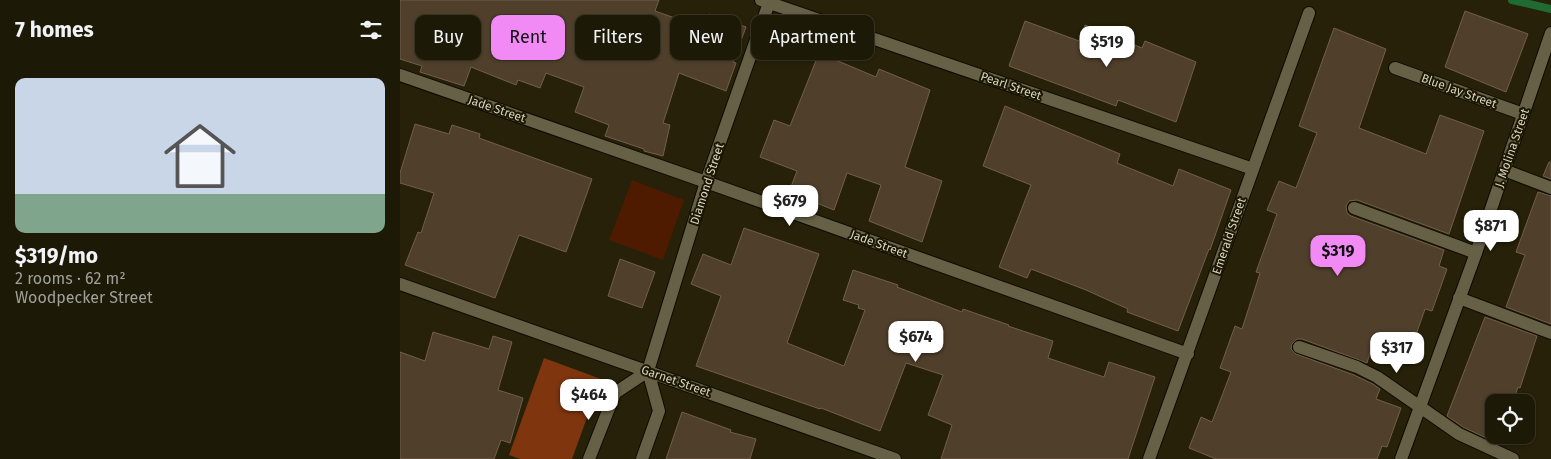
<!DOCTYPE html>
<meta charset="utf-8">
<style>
:root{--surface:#1c1906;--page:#252210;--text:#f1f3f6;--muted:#a0a09b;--line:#3a3828;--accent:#f18af4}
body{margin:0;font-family:"Fira Sans",sans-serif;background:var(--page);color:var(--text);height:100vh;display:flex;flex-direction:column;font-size:19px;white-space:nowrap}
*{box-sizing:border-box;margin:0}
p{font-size:16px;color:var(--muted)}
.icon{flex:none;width:28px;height:28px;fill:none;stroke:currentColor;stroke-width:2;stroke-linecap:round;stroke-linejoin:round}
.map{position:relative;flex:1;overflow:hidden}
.drawer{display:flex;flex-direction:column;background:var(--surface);width:400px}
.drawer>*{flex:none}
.hud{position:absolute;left:15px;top:15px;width:475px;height:45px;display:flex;gap:10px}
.buttons{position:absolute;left:1085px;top:394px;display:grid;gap:10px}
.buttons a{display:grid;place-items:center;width:50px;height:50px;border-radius:10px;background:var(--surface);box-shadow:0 1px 4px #0004,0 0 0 1px var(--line);font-size:25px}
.price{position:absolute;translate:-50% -42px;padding:0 11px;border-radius:10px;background:#fff;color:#222;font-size:16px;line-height:32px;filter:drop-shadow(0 1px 2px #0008)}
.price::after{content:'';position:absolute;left:50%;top:30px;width:15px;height:11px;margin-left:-8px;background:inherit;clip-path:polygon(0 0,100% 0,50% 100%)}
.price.current{background:var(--accent);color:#111}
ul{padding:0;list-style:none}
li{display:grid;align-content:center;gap:10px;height:265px;padding:0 15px}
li+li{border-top:1px solid var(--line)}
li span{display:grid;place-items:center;height:155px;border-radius:10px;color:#555}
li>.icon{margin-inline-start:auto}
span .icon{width:90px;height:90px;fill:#fffc;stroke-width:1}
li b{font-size:21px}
h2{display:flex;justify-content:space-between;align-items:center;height:60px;padding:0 15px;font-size:21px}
.pill{padding:0 18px;border-radius:10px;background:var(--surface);box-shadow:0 1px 4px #0004,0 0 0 1px var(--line);font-size:18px;line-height:45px}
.pill.current{background:var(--accent);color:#111}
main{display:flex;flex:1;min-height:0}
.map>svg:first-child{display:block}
.green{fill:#4e1a00}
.forest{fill:#7f350e}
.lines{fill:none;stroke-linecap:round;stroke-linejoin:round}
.stream{stroke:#206a34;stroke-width:8}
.building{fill:#503f2b;stroke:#715f4a}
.street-casing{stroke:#0f0a00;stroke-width:14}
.secondary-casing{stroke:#0f0a00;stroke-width:14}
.street{stroke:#666047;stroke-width:12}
.secondary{stroke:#666047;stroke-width:12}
.labels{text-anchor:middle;stroke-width:4;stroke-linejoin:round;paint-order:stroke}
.street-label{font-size:12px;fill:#d7d3c5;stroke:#1d1701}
</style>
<main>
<section class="drawer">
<h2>7 homes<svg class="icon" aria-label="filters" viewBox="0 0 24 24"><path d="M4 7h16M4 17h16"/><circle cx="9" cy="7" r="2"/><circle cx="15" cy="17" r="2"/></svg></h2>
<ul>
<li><span style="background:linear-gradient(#c9d6e8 75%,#7fa58c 0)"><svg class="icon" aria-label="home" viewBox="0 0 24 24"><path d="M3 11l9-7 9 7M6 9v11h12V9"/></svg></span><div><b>$319/mo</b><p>2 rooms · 62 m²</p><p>Woodpecker Street</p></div></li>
</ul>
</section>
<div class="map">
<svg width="1151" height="459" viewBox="0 0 1151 459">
<rect width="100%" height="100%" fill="#262108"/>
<path class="green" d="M 232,180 L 284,200 L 263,260 L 209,240 Z"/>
<path class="forest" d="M 144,358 L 201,379 L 172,459 L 120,459 L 109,455 Z"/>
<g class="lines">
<path class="stream" d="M 1112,0 L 1151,9"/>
</g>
<path class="building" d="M 0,0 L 259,0 L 255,11 L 303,28 L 309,14 L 346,27 L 333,62 L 336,63 L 326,91 L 279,73 L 263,123 L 270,125 L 263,156 L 244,151 L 244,149 L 205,136 L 209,125 L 175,112 L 184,87 L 146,73 L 140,88 L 118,80 L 116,85 L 71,67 L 64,86 L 20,72 L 22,66 L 0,59 Z
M 1065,11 L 1128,34 L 1106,92 L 1045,67 Z
M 625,21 L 679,41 L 685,25 L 742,48 L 745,41 L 796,62 L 776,122 L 718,100 L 716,106 L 609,66 Z
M 934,28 L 986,49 L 959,128 L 1026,154 L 1040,115 L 1084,131 L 1049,234 L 957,200 L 949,201 L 946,206 L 947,213 L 951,216 L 1044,250 L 1039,266 L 1047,269 L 1032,311 L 1025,309 L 1010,352 L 974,339 L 967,363 L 902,339 L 897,339 L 892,344 L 891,349 L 896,354 L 954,375 L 973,384 L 980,389 L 976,399 L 1001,408 L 987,447 L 982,446 L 977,459 L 816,459 L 789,448 L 801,417 L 812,422 L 831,372 L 820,368 L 835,326 L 842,329 L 860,273 L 856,272 L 877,214 L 867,210 L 879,181 L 896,188 L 917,133 L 899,126 Z
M 419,53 L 476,77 L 479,69 L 530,90 L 505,167 L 542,181 L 522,242 L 469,221 L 481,185 L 447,173 L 434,210 L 389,192 L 397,171 L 360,157 L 374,120 L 390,126 Z
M 605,106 L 720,154 L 717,163 L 773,186 L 779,169 L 831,190 L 810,250 L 809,249 L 778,331 L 727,312 L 728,309 L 686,290 L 631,269 L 627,278 L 599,267 L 631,185 L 583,166 Z
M 15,124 L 49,134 L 52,125 L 80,134 L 79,138 L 192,179 L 166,252 L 119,235 L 95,298 L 5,265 L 18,232 L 21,233 L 34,193 L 0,183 L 0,173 Z
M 1149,162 L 1151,162 L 1151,179 L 1143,176 Z
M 1138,192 L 1151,196 L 1151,324 L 1106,307 L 1125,255 L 1116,252 Z
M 344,228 L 419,254 L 387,343 L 444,366 L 465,310 L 458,308 L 459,305 L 443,300 L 453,270 L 498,285 L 497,287 L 562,312 L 563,309 L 609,325 L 608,326 L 653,341 L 648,358 L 704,377 L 709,362 L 755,377 L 728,459 L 541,459 L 552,425 L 528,415 L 543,375 L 506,363 L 480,431 L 421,408 L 420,409 L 296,366 L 321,296 L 291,284 L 303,254 L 331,265 Z
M 220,259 L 255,272 L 242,308 L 208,296 Z
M 1085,317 L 1137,336 L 1120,388 L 1118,387 L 1113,402 L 1094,402 L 1094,435 L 1102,435 L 1099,444 L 1063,427 L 1047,416 Z
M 33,332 L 89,349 L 93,336 L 112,342 L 98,390 L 123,398 L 110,443 L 101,440 L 94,459 L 0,459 L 0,352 L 25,361 Z
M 282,412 L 331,430 L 330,432 L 356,439 L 350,459 L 266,459 Z"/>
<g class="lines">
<g class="street-casing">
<path id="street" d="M 361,0 L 853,169
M 995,68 L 1123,114
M 0,75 L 306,182 L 788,354
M 1104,170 L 1151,188
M 954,208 L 1076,253
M 0,284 L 495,459
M 1059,298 L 1151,333
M 899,347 L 957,367 L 977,377 L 1059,434 L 1113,459
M 189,459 L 215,393 L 248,371
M 242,459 L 259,411 L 248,371 L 306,182 L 370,0
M 749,459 L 909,13"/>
</g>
<g class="secondary-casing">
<path id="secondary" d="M 1001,459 L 1076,253 L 1151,33"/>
</g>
<use href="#street" class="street"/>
<use href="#secondary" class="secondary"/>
</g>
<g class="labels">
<g class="street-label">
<text transform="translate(611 86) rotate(19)" y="4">Pearl Street</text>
<text transform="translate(1059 91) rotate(20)" y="4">Blue Jay Street</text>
<text transform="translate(97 109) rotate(19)" y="4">Jade Street</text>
<text transform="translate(1112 148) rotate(-71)" y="4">J. Molina Street</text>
<text transform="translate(307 184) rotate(-72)" y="4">Diamond Street</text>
<text transform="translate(829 236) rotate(-71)" y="4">Emerald Street</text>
<text transform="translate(479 244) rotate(20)" y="4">Jade Street</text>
<text transform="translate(276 381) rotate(19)" y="4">Garnet Street</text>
</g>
</g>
</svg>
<div class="buttons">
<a><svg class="icon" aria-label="locate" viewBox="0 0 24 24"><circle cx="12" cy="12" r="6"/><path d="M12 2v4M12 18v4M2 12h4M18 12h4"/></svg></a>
</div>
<b class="price" style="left:707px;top:68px">$519</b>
<b class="price" style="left:390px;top:227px">$679</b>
<b class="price" style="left:1091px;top:252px">$871</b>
<b class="price current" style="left:938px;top:277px">$319</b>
<b class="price" style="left:516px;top:363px">$674</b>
<b class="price" style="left:997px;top:374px">$317</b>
<b class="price" style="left:189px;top:421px">$464</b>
<div class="hud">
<a class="pill">Buy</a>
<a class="pill current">Rent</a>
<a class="pill">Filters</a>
<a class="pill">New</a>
<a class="pill">Apartment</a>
</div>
</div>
</main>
